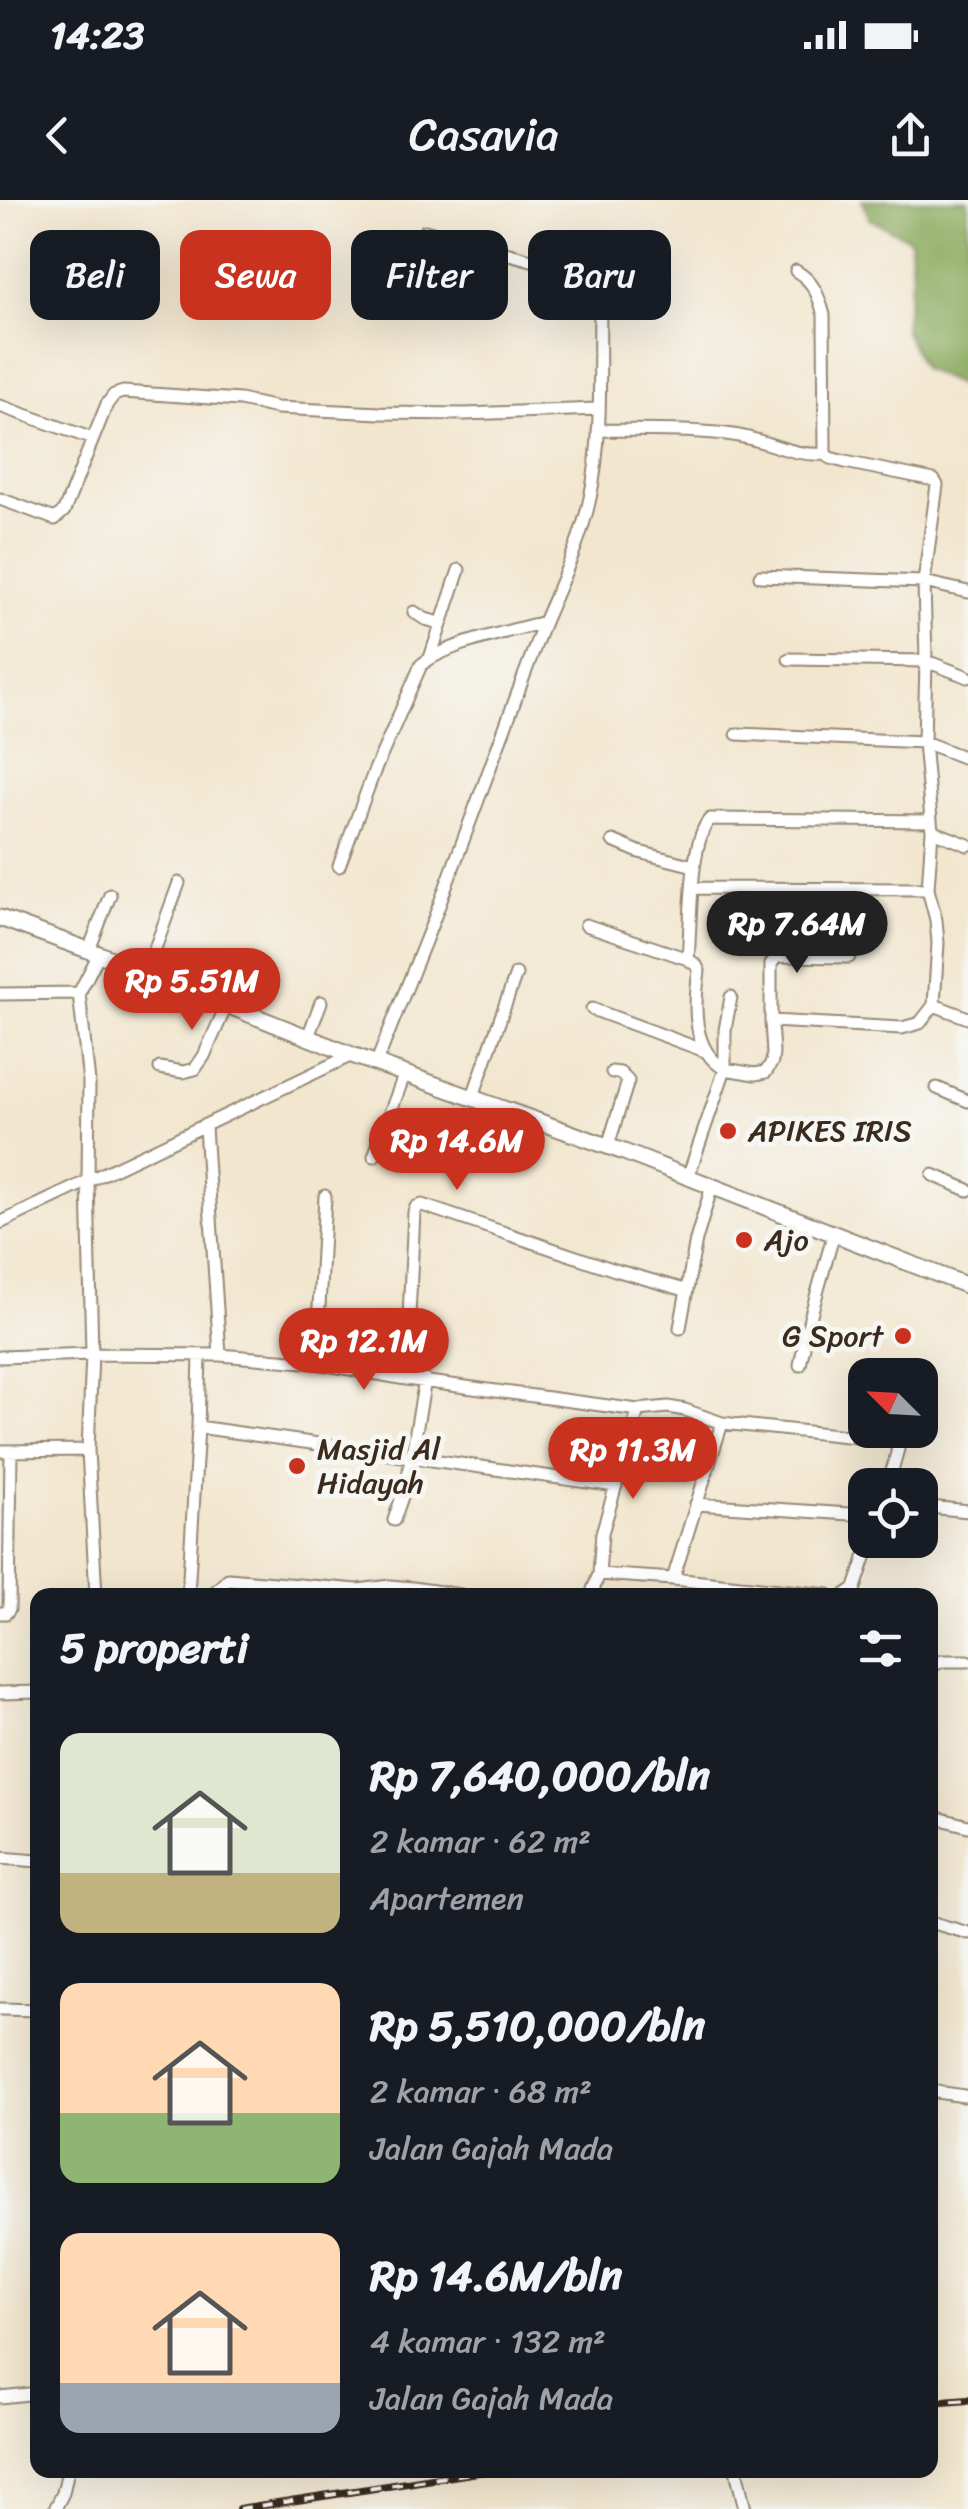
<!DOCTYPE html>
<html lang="id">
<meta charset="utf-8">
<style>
:root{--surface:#171b24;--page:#242831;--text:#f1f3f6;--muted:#9ea1a6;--accent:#c8321e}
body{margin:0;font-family:Sriracha,sans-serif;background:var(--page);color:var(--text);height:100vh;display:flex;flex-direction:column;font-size:38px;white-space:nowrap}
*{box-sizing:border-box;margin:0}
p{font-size:32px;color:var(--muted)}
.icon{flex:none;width:55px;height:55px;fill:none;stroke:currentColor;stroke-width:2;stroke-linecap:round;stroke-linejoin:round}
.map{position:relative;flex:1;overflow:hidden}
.side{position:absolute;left:30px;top:1388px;width:908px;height:890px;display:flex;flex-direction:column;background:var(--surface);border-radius:20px;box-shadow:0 10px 40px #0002}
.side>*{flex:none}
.guide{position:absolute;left:30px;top:30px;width:910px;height:90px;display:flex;gap:20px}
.needle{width:65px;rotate:294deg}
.tools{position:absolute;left:848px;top:1158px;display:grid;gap:20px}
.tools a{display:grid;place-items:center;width:90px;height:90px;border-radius:20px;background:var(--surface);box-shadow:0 10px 40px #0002;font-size:50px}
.price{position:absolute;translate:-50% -85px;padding:0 22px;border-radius:35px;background:var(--accent);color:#fff;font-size:32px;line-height:65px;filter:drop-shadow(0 2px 5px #0008)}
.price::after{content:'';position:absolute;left:50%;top:60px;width:30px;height:22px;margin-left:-15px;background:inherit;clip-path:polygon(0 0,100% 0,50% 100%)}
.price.active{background:#222;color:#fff}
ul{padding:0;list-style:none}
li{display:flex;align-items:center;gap:30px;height:250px;padding:0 30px}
li span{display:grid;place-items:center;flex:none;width:280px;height:200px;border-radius:20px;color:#555}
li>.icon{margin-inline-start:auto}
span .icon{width:120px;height:120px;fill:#fffc;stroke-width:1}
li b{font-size:42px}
h2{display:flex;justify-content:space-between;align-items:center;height:120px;padding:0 30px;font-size:42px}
.pill{padding:0 35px;border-radius:20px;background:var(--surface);box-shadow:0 10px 40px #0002;font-size:35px;line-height:90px}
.pill.active{background:var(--accent);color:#fff}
.status{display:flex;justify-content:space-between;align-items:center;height:70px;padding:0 50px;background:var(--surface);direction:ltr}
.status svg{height:28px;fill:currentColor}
header{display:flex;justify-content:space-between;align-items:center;height:130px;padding:0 30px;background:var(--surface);font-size:45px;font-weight:600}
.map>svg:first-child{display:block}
.forest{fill:#8cac60;stroke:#646b3f;stroke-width:2.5}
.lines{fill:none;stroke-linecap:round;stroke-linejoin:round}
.street-casing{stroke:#968876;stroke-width:15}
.secondary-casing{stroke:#968876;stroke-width:19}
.street{stroke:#fff;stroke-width:11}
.secondary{stroke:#fff;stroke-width:15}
.rail-casing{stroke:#3b2a1e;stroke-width:8}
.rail{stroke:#f6f6f2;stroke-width:4;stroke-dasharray:11;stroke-linecap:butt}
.poi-dot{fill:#c8321e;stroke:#f6f6f2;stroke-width:4}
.labels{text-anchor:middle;stroke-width:10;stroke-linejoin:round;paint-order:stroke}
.poi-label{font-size:30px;fill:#3b2a1e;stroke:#f6f6f2;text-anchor:start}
</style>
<div class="status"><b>14:23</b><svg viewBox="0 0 49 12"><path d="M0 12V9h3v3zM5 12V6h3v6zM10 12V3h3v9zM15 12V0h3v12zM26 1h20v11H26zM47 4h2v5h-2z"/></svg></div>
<header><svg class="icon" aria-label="back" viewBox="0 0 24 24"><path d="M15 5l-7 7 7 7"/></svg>Casavia<svg class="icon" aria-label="share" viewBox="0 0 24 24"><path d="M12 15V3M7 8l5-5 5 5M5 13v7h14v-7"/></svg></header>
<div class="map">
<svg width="968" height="2309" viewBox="0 0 968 2309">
<rect width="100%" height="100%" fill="#f6f6f2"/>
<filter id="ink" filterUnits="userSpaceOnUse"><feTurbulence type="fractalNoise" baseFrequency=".01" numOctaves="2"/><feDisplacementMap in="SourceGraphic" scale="20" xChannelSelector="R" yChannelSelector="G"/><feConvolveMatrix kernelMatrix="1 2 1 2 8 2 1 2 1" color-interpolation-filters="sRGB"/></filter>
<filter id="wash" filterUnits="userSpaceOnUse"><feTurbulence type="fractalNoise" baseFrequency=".0048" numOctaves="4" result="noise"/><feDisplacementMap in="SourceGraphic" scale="40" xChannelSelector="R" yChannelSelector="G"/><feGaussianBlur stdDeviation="2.25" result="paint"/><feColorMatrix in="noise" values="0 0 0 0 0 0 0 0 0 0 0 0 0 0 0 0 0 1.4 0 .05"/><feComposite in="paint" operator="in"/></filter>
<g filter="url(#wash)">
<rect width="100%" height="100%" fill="#f2e6ce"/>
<path class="forest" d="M 862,0 L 968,0 L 968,185 L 961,186 L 922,168 L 904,128 L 912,76 L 910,39 L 870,19 Z"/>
</g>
<g filter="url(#ink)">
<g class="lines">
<g class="street-casing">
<path id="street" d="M 425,31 L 601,79 C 597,150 605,228 590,298 C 581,341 561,382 544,422
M 0,206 L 93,239
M 598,230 C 642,231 689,229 733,235 C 765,239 792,257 825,254
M 0,299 L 55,319 L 64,311 L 107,204 L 114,195 L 123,192 L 240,200 L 277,208 L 380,213 L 465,214 L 598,209
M 760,376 L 924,382 L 968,392
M 414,412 L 425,419 L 440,423
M 430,458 L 459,370
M 789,459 L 926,461 L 968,477
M 737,534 L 924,542 L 968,559
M 932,631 L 968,645
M 613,641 L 639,652 L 694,666
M 339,666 L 374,572 L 421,465 C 446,444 511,431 544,422 L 434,719 L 376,864
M 693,688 L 928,689
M 586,725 L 688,759
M 89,750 L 110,695
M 146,773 L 179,683
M 79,793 L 89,882 L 88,982 L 92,1154 L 88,1250 L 96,1395
M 0,794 L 79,793 L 99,754
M 731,797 L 725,830 L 725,869 L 755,874 L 766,872 L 772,862 L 773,853 L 771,821 L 902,828 L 920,823 L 934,805 L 938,743 L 936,720 L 928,689 L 932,631 L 924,542 L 926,461 L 924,382 L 937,285 L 934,280 L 845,262 L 830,258 L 825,254 L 824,115 C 819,97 814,81 796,71
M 934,805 L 968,818
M 592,809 L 705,851
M 771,821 L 771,764 L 777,756 L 849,757
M 308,837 L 321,802
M 160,868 L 183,872 L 195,869 L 204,856 L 227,804
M 937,888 L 968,901
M 472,899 L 516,774
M 205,927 L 220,1155
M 608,946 L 628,881 L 620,873 L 612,872
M 374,956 L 405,873
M 933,975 L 968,990
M 688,977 L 725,869 C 691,850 694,805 699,771 L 696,765 L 688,759 C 691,727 689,641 710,619 L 931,621
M 0,1023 L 352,855
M 680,1128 L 696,1040 L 712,986
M 0,1157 L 92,1154 L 220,1155 L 316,1163 L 406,1179 L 638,1210
M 316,1163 L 325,996
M 800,1165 L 810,1118 L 834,1033
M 406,1179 L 414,1012 L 416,1007 L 422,1005 L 615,1070 L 685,1090
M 198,1227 L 616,1286
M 0,1251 L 88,1250
M 696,1304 L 865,1315
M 920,1306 L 968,1311
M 394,1320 L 407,1282 L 425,1180
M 599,1374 L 673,1379 L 828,1395
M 673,1379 L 722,1223
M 188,1395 L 198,1227 L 200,1155
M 212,1395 L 228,1379 L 358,1390 L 390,1386 L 413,1388 L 461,1395
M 591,1395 L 599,1374 L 602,1333 L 638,1210 L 668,1207 L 685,1210 L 722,1223 L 894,1241 L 898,1249 L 888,1285
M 845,1395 L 855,1388 L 871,1340
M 0,1413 L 6,1413 L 9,1409 L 11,1251
M 930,1467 L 942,1461 L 968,1461
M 0,1493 L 38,1492
M 930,1616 L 968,1626
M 0,1658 L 38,1661
M 930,1722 L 968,1733
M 0,1809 L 38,1810
M 930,1891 L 964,1896
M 0,2197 L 38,2193
M 736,2270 L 745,2309
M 280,2272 L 280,2270
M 55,2309 L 63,2293 L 68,2270"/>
</g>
<g class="secondary-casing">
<path id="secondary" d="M 0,718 L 99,754 L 352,855 L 624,952 L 968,1086"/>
</g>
<use href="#street" class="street"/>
<use href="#secondary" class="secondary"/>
<g class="rail-casing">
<path id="rail" d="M 930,2203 L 968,2200
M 239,2309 L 491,2270"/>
</g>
<use href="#rail" class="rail"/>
</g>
</g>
<g class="poi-dot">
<circle cx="728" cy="931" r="10"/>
<circle cx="744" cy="1040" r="10"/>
<circle cx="903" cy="1136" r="10"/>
<circle cx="297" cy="1266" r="10"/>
</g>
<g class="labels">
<g class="poi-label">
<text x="748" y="941">APIKES IRIS</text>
<text x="764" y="1050">Ajo</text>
<text x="883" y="1146" text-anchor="end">G Sport</text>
<text x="317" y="1259">Masjid Al<tspan x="317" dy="34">Hidayah</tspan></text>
</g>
</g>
</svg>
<div class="tools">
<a><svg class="needle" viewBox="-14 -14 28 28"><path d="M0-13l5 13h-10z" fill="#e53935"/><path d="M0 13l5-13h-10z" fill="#9ea1a6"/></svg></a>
<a><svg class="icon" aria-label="locate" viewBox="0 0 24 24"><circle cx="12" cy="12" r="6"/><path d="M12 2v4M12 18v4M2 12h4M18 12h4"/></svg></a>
</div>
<b class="price active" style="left:797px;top:776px">Rp 7.64M</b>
<b class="price" style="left:192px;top:833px">Rp 5.51M</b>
<b class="price" style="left:457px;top:993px">Rp 14.6M</b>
<b class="price" style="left:364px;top:1193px">Rp 12.1M</b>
<b class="price" style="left:633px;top:1302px">Rp 11.3M</b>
<div class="guide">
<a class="pill">Beli</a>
<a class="pill active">Sewa</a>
<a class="pill">Filter</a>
<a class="pill">Baru</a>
</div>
<section class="side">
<h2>5 properti<svg class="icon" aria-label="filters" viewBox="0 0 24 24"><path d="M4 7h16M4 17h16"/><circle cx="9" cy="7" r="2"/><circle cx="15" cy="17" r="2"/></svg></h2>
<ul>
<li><span style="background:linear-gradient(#dfe7d0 70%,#c2b280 0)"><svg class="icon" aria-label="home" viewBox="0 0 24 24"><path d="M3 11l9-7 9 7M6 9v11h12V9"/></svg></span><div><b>Rp 7,640,000/bln</b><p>2 kamar · 62 m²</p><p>Apartemen</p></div></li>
<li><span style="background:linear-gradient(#ffd9b3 65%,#8fb573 0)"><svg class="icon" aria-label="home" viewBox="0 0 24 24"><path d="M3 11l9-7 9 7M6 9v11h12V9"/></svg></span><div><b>Rp 5,510,000/bln</b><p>2 kamar · 68 m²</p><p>Jalan Gajah Mada</p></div></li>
<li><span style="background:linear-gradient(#ffd9b3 75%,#9aa5b1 0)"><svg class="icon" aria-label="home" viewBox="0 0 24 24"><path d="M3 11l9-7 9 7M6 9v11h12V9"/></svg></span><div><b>Rp 14.6M/bln</b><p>4 kamar · 132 m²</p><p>Jalan Gajah Mada</p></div></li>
</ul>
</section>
</div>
